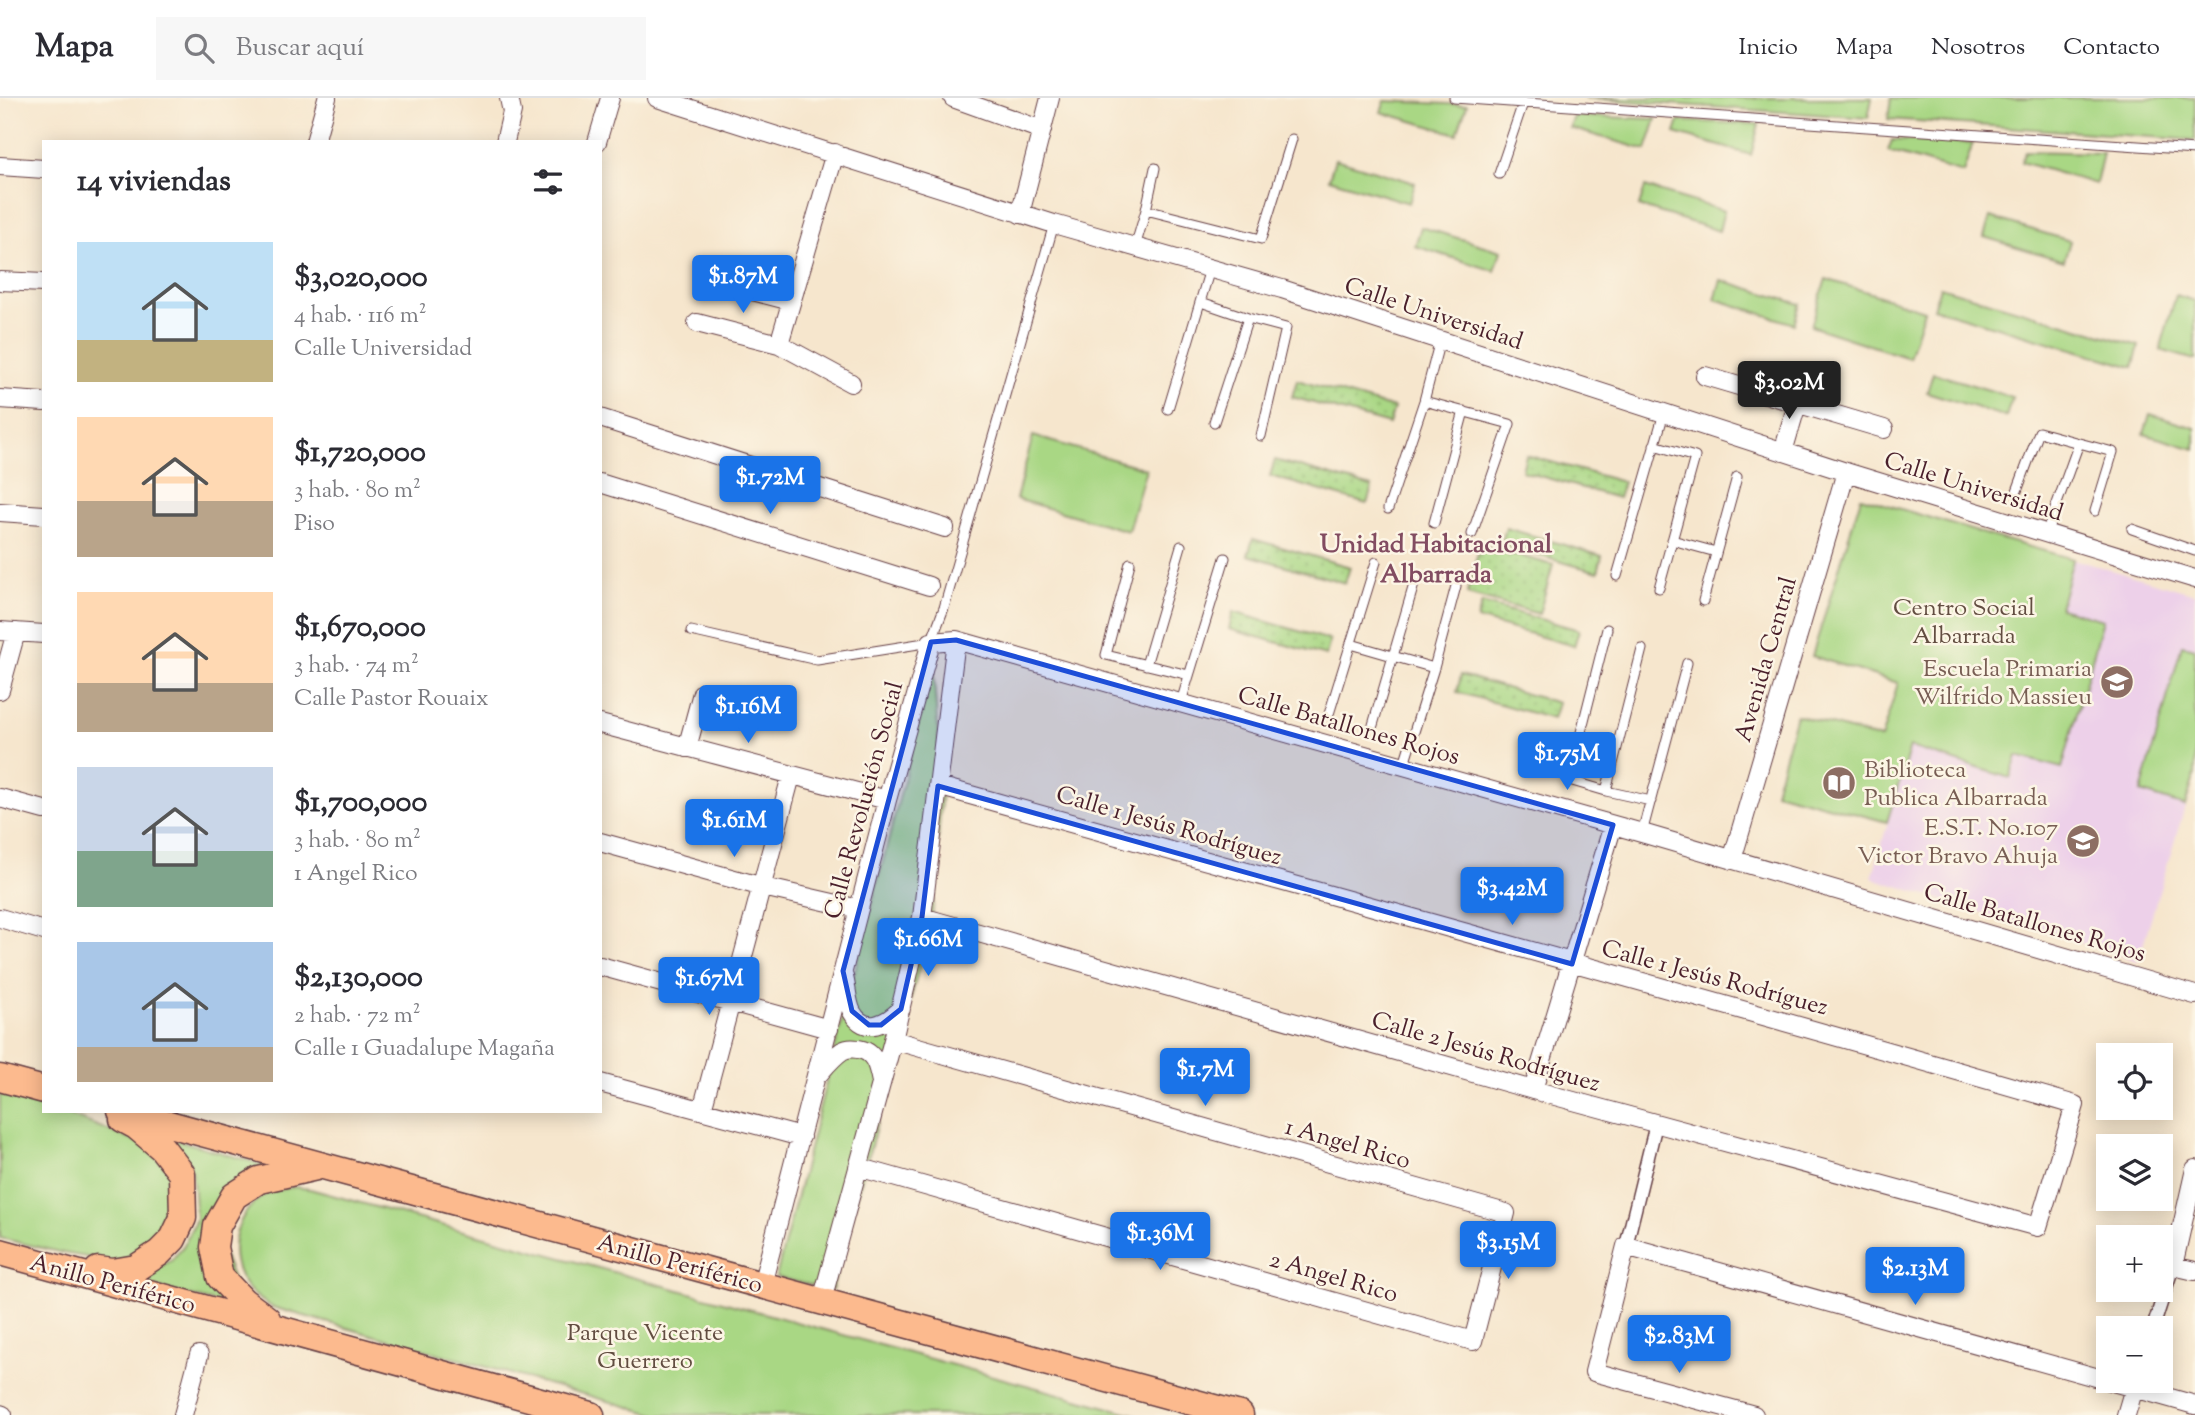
<!DOCTYPE html>
<html lang="es">
<meta charset="utf-8">
<style>
:root{--surface:#fff;--page:#f7f7f7;--text:#2b2b33;--muted:#7c7c81;--line:#e1e1e2;--accent:#1a73e8}
body{margin:0;font-family:"Sorts Mill Goudy",serif;background:var(--page);color:var(--text);height:100vh;display:flex;flex-direction:column;font-size:26px;white-space:nowrap}
*{box-sizing:border-box;margin:0}
p{font-size:23px;color:var(--muted)}
.icon{flex:none;width:38px;height:38px;fill:none;stroke:currentColor;stroke-width:2;stroke-linecap:round;stroke-linejoin:round}
.map{position:relative;flex:1;overflow:hidden}
.details{position:absolute;left:42px;top:42px;width:560px;height:973px;display:flex;flex-direction:column;background:var(--surface);border-radius:0px;box-shadow:0 4px 18px #0003}
.details>*{flex:none}
.controls{position:absolute;left:2096px;top:945px;display:grid;gap:14px}
.controls a{display:grid;place-items:center;width:77px;height:77px;border-radius:0px;background:var(--surface);box-shadow:0 4px 18px #0003;font-size:35px}
.price{position:absolute;translate:-50% -60px;padding:0 16px;border-radius:7px;background:var(--accent);color:#fff;font-size:23px;line-height:46px;filter:drop-shadow(0 2px 4px #0008)}
.price::after{content:'';position:absolute;left:50%;top:42px;width:21px;height:16px;margin-left:-10px;background:inherit;clip-path:polygon(0 0,100% 0,50% 100%)}
.price.current{background:#222;color:#fff}
ul{padding:0;list-style:none}
li{display:flex;align-items:center;gap:21px;height:175px;padding:0 35px}
li span{display:grid;place-items:center;flex:none;width:196px;height:140px;border-radius:0px;color:#555}
li>.icon{margin-inline-start:auto}
span .icon{width:84px;height:84px;fill:#fffc;stroke-width:1}
li b{font-size:30px}
h2{display:flex;justify-content:space-between;align-items:center;height:84px;padding:0 35px;font-size:30px}
header{display:flex;align-items:center;gap:42px;box-sizing:border-box;height:98px;padding:0 35px;background:var(--surface);border-bottom:2px solid var(--line)}
header strong{font-size:33px}
nav{display:flex;gap:38px;margin-inline-start:auto;font-size:24px}
.search{width:490px;height:63px;background:var(--page);display:flex;align-items:center;gap:18px;box-sizing:border-box;padding:0 24px;border-radius:0px;color:var(--muted);font-size:26px}
.map>svg:first-child{display:block}
.built{fill:#edd0e9}
.green{fill:#a9d784;stroke:#7a7b58;stroke-width:2}
.garden{fill:url(#garden-dots);stroke:#7a7b58;stroke-width:2}
.lines{fill:none;stroke-linecap:round;stroke-linejoin:round}
.service-casing{stroke:#643d43;stroke-width:11}
.pedestrian-casing{stroke:#643d43;stroke-width:15}
.minor-casing{stroke:#643d43;stroke-width:20}
.primary-casing{stroke:#643d43;stroke-width:29}
.service{stroke:#fff;stroke-width:9}
.pedestrian{stroke:#fff;stroke-width:12}
.minor{stroke:#fff;stroke-width:18}
.primary{stroke:#fcba8e;stroke-width:26}
.marked{fill:#1d4ed8;fill-opacity:0.2;stroke:#1d4ed8;stroke-width:5;stroke-linejoin:round}
.labels{text-anchor:middle;stroke-width:5;stroke-linejoin:round;paint-order:stroke}
.street-label{font-size:24px;fill:#4a1f2b;stroke:#fcf5e5}
.park-label{font-size:24px;fill:#624d41;stroke:#fcf5e5}
.education-label{font-size:24px;fill:#785e54;stroke:#fcf5e5;text-anchor:end}
.neighbourhood-label{font-size:26px;font-weight:bold;fill:#824c61;stroke:#fcf5e5}
</style>
<header>
<strong>Mapa</strong>
<div class="search"><svg class="icon" aria-label="search" viewBox="0 0 24 24"><circle cx="10" cy="10" r="6"/><path d="M15 15l6 6"/></svg>Buscar aquí</div>
<nav><a>Inicio</a><a>Mapa</a><a>Nosotros</a><a>Contacto</a></nav>
</header>
<div class="map">
<svg width="2195" height="1317" viewBox="0 0 2195 1317">
<defs>
<pattern id="garden-dots" width="8" height="8" patternUnits="userSpaceOnUse" patternTransform="scale(1.75)"><rect width="8" height="8" fill="#a9d784"/><path d="M2 2h.1M6 6h.1" fill="none" stroke="#93b872" stroke-width="1.8" stroke-linecap="round"/></pattern>
</defs>
<rect width="100%" height="100%" fill="#fcf5e5"/>
<filter id="ink" filterUnits="userSpaceOnUse"><feTurbulence type="fractalNoise" baseFrequency=".0143" numOctaves="2"/><feDisplacementMap in="SourceGraphic" scale="14" xChannelSelector="R" yChannelSelector="G"/><feConvolveMatrix kernelMatrix="1 2 1 2 8 2 1 2 1" color-interpolation-filters="sRGB"/></filter>
<filter id="wash" filterUnits="userSpaceOnUse"><feTurbulence type="fractalNoise" baseFrequency=".00686" numOctaves="4" result="noise"/><feDisplacementMap in="SourceGraphic" scale="28" xChannelSelector="R" yChannelSelector="G"/><feGaussianBlur stdDeviation="1.57" result="paint"/><feColorMatrix in="noise" values="0 0 0 0 0 0 0 0 0 0 0 0 0 0 0 0 0 1.4 0 .05"/><feComposite in="paint" operator="in"/></filter>
<g filter="url(#wash)">
<rect width="100%" height="100%" fill="#f6e6cd"/>
<path class="built" d="M 2073,461 L 2195,496 L 2195,676 L 2138,863 L 1872,780 L 1909,649 L 2010,680 Z"/>
<path class="green" d="M 1584,0 L 1872,0 L 1868,20 Z
M 1891,0 L 2195,0 L 2195,42 L 1888,21 Z
M 1385,3 L 1467,7 L 1457,36 L 1381,14 Z
M 1574,18 L 1656,21 L 1646,52 L 1570,30 Z
M 1679,23 L 1759,26 L 1751,57 L 1675,35 Z
M 1892,42 L 1973,45 L 1963,75 L 1888,53 Z
M 2025,53 L 2103,55 L 2096,86 L 2021,64 Z
M 1335,61 L 1415,85 L 1409,105 L 1329,81 Z
M 1645,89 L 1724,113 L 1719,133 L 1639,108 Z
M 1990,119 L 2070,143 L 2064,163 L 1984,139 Z
M 1421,129 L 1501,153 L 1495,173 L 1415,148 Z
M 1826,181 L 1924,212 L 1909,260 L 1811,228 Z
M 1721,182 L 1800,206 L 1794,226 L 1715,201 Z
M 1940,189 L 2139,248 L 2133,269 L 1933,210 Z
M 2176,197 L 2195,203 L 2195,262 L 2160,252 Z
M 1933,275 L 2012,299 L 2006,319 L 1927,294 Z
M 2150,316 L 2195,330 L 2195,351 L 2144,336 Z
M 1033,338 L 1146,371 L 1128,433 L 1016,401 Z
M 1861,399 L 1994,439 L 2073,461 L 2060,510 L 2103,522 L 2062,670 L 2017,658 L 2010,680 L 1910,649 L 1887,724 L 1775,694 L 1796,617 L 1881,641 L 1898,585 L 1812,558 Z
M 2182,547 L 2195,550 L 2195,676 L 2185,708 L 2141,694 Z
M 933,569 L 942,691 L 932,822 L 832,1192 L 776,1179 Z
M 0,996 L 44,1009 L 44,1013 L 64,1015 L 144,1046 L 176,1080 L 175,1122 L 154,1150 L 121,1165 L 63,1155 L 0,1140 Z
M 167,1039 L 281,1072 L 213,1130 L 245,1212 L 129,1182 L 171,1163 L 184,1147 L 196,1121 L 192,1072 Z
M 294,1089 L 310,1091 L 1136,1317 L 658,1317 L 272,1209 C 262,1203 254,1198 247,1189 C 224,1161 233,1117 263,1098 C 272,1092 283,1091 294,1089 Z"/>
<path class="garden" d="M 1297,282 L 1394,310 L 1389,326 L 1292,299 Z
M 1526,357 L 1623,384 L 1618,400 L 1522,373 Z
M 1275,362 L 1372,389 L 1367,406 L 1270,378 Z
M 1506,430 L 1602,458 L 1598,474 L 1501,447 Z
M 1253,441 L 1350,469 L 1345,485 L 1248,457 Z
M 1480,447 L 1553,467 L 1539,516 L 1467,496 Z
M 1482,505 L 1579,532 L 1574,548 L 1477,521 Z
M 1233,514 L 1330,542 L 1326,558 L 1229,531 Z
M 1461,577 L 1558,605 L 1553,621 L 1457,594 Z"/>
</g>
<g filter="url(#ink)">
<g class="lines">
<g class="service-casing">
<path id="service" d="M 1454,0 L 2195,52
M 1155,70 L 1146,112 L 1261,141 L 1292,41
M 1499,76 L 1523,5
M 1135,149 L 1146,112
M 1201,204 L 1248,220 L 1286,230 L 1261,338
M 1424,303 L 1510,326 L 1472,436
M 1168,311 L 1210,171
M 1214,324 L 1248,220
M 1654,347 L 1695,359 L 1659,490
M 2017,393 L 2039,334 L 2079,345
M 1388,411 L 1424,303 L 1440,242
M 1434,425 L 1464,313
M 2132,431 L 2195,453
M 2046,436 L 2079,345 L 2113,354 L 2095,413
M 1672,442 L 1716,454
M 1130,465 L 1106,557 L 1189,577
M 1617,478 L 1664,315
M 1703,503 L 1737,379
M 1607,531 L 1569,682 L 1606,693 L 1651,703
M 691,533 L 817,562 L 931,544 L 944,510 L 1054,126
M 1351,546 L 1434,570
M 1146,567 L 1181,448
M 1181,604 L 1225,460
M 1329,616 L 1376,464
M 1373,627 L 1417,476
M 1403,669 L 1434,570 L 1456,488
M 1606,693 L 1642,551
M 1642,735 L 1687,565"/>
</g>
<g class="pedestrian-casing">
<path id="pedestrian" d="M 1626,1148 L 1656,1026
M 2153,1230 L 2173,1168"/>
</g>
<g class="minor-casing">
<path id="minor" d="M 657,0 L 1054,126 L 1282,191 L 1846,374 L 2195,481
M 953,0 L 1042,32
M 315,44 L 327,0
M 505,44 L 512,14 L 509,0
M 597,44 L 610,0
M 835,55 L 779,246 L 851,285
M 0,68 L 44,71
M 1020,116 L 1050,0
M 710,182 L 791,203
M 0,183 L 44,185
M 697,225 L 779,246
M 1705,278 L 1884,331
M 0,301 L 44,304
M 600,320 L 945,430
M 1783,354 L 1797,306
M 600,385 L 929,488
M 0,414 L 44,417
M 0,533 L 44,536
M 0,592 L 16,534
M 600,626 L 887,702
M 687,650 L 702,595
M 0,700 L 44,712
M 600,744 L 763,789 L 859,811
M 1732,762 L 1846,374
M 922,819 L 1533,992 L 2038,1129 L 2075,1007 C 1697,897 1317,794 938,688
M 0,820 L 44,833
M 600,868 L 829,931
M 844,879 C 847,890 847,904 852,914 C 865,938 887,925 901,911
M 818,977 C 825,969 833,959 842,953 C 847,950 852,950 858,951 C 875,953 878,969 881,984
M 600,985 L 801,1039
M 1533,992 L 1613,727
M 702,1012 L 791,678
M 858,1069 L 1473,1243 L 1506,1115 L 893,942
M 2195,1071 L 2173,1168 L 2195,1173
M 762,1187 L 887,702 L 931,544 L 956,542 L 1642,735 L 2195,897
M 822,1202 L 893,942 L 922,819 L 956,542
M 0,1316 L 3,1317
M 183,1317 L 199,1257
M 1754,1317 L 1594,1274 L 1626,1148 L 2195,1307
M 2126,1317 L 2134,1290"/>
</g>
<g class="primary-casing">
<path id="primary" d="M 0,980 L 44,992
M 121,1013 L 1240,1317
M 0,1154 L 591,1317
M 98,1172 L 113,1174 L 136,1170 L 159,1155 L 173,1141 L 183,1120 L 182,1076 L 162,1050 L 136,1028 L 123,1021
M 267,1221 L 243,1203 L 220,1179 L 214,1149 L 217,1128 L 234,1098 L 259,1082 L 316,1069"/>
</g>
<use href="#service" class="service"/>
<use href="#pedestrian" class="pedestrian"/>
<use href="#minor" class="minor"/>
<use href="#primary" class="primary"/>
</g>
</g>
<path class="marked" d="M 956,542 L 1613,727 L 1572,866 L 938,688 L 922,819 L 901,911 L 881,927 L 869,927 L 852,913 L 843,873 L 931,544 Z"/>
<defs>
<g id="school-disc" transform="scale(1.75)"><circle r="9.5" fill="#8d6e63" stroke="#fcf5e5"/><path d="M0-5L7-2L0 1L-7-2ZM-4 1L0 2.5L4 1V4Q0 6-4 4Z" fill="#fff"/></g>
<g id="library-disc" transform="scale(1.75)"><circle r="9.5" fill="#8d6e63" stroke="#fcf5e5"/><path d="M-6-4Q-3-5.5-.7-3.5V5Q-3 3-6 4ZM6-4Q3-5.5 .7-3.5V5Q3 3 6 4Z" fill="#fff"/></g>
</defs>
<g fill-rule="evenodd">
<use href="#school-disc" x="2117" y="584"/>
<use href="#library-disc" x="1839" y="685"/>
<use href="#school-disc" x="2083" y="743"/>
</g>
<g class="labels">
<g class="street-label">
<text transform="translate(1434 215) rotate(18)" y="8">Calle Universidad</text>
<text transform="translate(1974 388) rotate(17)" y="8">Calle Universidad</text>
<text transform="translate(1765 561) rotate(-74)" y="8">Avenida Central</text>
<text transform="translate(1349 627) rotate(16)" y="8">Calle Batallones Rojos</text>
<text transform="translate(863 702) rotate(-75)" y="8">Calle Revolución Social</text>
<text transform="translate(1169 727) rotate(16)" y="8">Calle 1 Jesús Rodríguez</text>
<text transform="translate(2035 824) rotate(16)" y="8">Calle Batallones Rojos</text>
<text transform="translate(1715 879) rotate(15)" y="8">Calle 1 Jesús Rodríguez</text>
<text transform="translate(1486 953) rotate(16)" y="8">Calle 2 Jesús Rodríguez</text>
<text transform="translate(1348 1045) rotate(16)" y="8">1 Angel Rico</text>
<text transform="translate(680 1165) rotate(15)" y="8">Anillo Periférico</text>
<text transform="translate(1334 1178) rotate(16)" y="8">2 Angel Rico</text>
<text transform="translate(113 1185) rotate(15)" y="8">Anillo Periférico</text>
</g>
<g class="park-label">
<text x="1964" y="517">Centro Social<tspan x="1964" dy="28">Albarrada</tspan></text>
<text x="645" y="1242">Parque Vicente<tspan x="645" dy="28">Guerrero</tspan></text>
</g>
<g class="education-label">
<text x="2092" y="578">Escuela Primaria<tspan x="2092" dy="28">Wilfrido Massieu</tspan></text>
<text x="1864" y="679" text-anchor="start">Biblioteca<tspan x="1864" dy="28">Publica Albarrada</tspan></text>
<text x="2058" y="737">E.S.T. No.107<tspan x="2058" dy="28">Victor Bravo Ahuja</tspan></text>
</g>
<g class="neighbourhood-label">
<text x="1436" y="454">Unidad Habitacional<tspan x="1436" dy="30">Albarrada</tspan></text>
</g>
</g>
</svg>
<div class="controls">
<a><svg class="icon" aria-label="locate" viewBox="0 0 24 24"><circle cx="12" cy="12" r="6"/><path d="M12 2v4M12 18v4M2 12h4M18 12h4"/></svg></a>
<a><svg class="icon" aria-label="layers" viewBox="0 0 24 24"><path d="M12 4l9 5-9 5-9-5zM3 14l9 5 9-5"/></svg></a>
<a>+</a>
<a>−</a>
</div>
<b class="price" style="left:743px;top:217px">$1.87M</b>
<b class="price current" style="left:1789px;top:323px">$3.02M</b>
<b class="price" style="left:770px;top:418px">$1.72M</b>
<b class="price" style="left:748px;top:647px">$1.16M</b>
<b class="price" style="left:1567px;top:694px">$1.75M</b>
<b class="price" style="left:734px;top:761px">$1.61M</b>
<b class="price" style="left:1512px;top:829px">$3.42M</b>
<b class="price" style="left:928px;top:880px">$1.66M</b>
<b class="price" style="left:709px;top:919px">$1.67M</b>
<b class="price" style="left:1205px;top:1010px">$1.7M</b>
<b class="price" style="left:1160px;top:1174px">$1.36M</b>
<b class="price" style="left:1508px;top:1183px">$3.15M</b>
<b class="price" style="left:1915px;top:1209px">$2.13M</b>
<b class="price" style="left:1679px;top:1277px">$2.83M</b>
<section class="details">
<h2>14 viviendas<svg class="icon" aria-label="filters" viewBox="0 0 24 24"><path d="M4 7h16M4 17h16"/><circle cx="9" cy="7" r="2"/><circle cx="15" cy="17" r="2"/></svg></h2>
<ul>
<li><span style="background:linear-gradient(#bfe0f5 70%,#c2b280 0)"><svg class="icon" aria-label="home" viewBox="0 0 24 24"><path d="M3 11l9-7 9 7M6 9v11h12V9"/></svg></span><div><b>$3,020,000</b><p>4 hab. · 116 m²</p><p>Calle Universidad</p></div></li>
<li><span style="background:linear-gradient(#ffd9b3 60%,#b9a48a 0)"><svg class="icon" aria-label="home" viewBox="0 0 24 24"><path d="M3 11l9-7 9 7M6 9v11h12V9"/></svg></span><div><b>$1,720,000</b><p>3 hab. · 80 m²</p><p>Piso</p></div></li>
<li><span style="background:linear-gradient(#ffd9b3 65%,#b9a48a 0)"><svg class="icon" aria-label="home" viewBox="0 0 24 24"><path d="M3 11l9-7 9 7M6 9v11h12V9"/></svg></span><div><b>$1,670,000</b><p>3 hab. · 74 m²</p><p>Calle Pastor Rouaix</p></div></li>
<li><span style="background:linear-gradient(#c9d6e8 60%,#7fa58c 0)"><svg class="icon" aria-label="home" viewBox="0 0 24 24"><path d="M3 11l9-7 9 7M6 9v11h12V9"/></svg></span><div><b>$1,700,000</b><p>3 hab. · 80 m²</p><p>1 Angel Rico</p></div></li>
<li><span style="background:linear-gradient(#a9c7e8 75%,#b9a48a 0)"><svg class="icon" aria-label="home" viewBox="0 0 24 24"><path d="M3 11l9-7 9 7M6 9v11h12V9"/></svg></span><div><b>$2,130,000</b><p>2 hab. · 72 m²</p><p>Calle 1 Guadalupe Magaña</p></div></li>
</ul>
</section>
</div>
